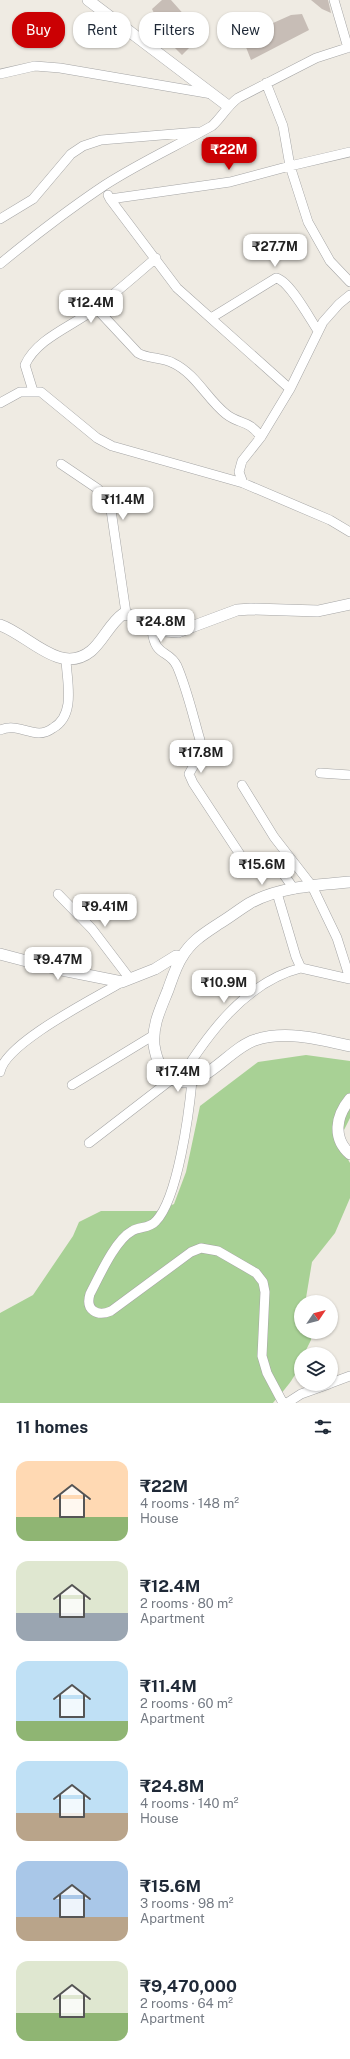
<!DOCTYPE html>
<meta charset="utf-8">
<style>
:root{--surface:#fff;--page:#f6f6f7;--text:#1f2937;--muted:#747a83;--accent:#cb0003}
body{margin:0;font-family:"Public Sans",sans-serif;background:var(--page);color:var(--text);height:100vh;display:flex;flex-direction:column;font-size:15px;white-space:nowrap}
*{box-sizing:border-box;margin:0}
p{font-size:13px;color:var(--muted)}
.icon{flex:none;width:22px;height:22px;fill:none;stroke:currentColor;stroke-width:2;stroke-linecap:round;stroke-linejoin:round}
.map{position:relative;height:1403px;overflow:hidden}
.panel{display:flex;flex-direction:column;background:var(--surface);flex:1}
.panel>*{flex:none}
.hud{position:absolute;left:12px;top:12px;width:326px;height:36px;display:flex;gap:8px}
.needle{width:26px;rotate:55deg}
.fabs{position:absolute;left:294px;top:1295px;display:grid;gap:8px}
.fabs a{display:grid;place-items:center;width:44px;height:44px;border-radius:50%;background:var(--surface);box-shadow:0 1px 3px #0004;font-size:20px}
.price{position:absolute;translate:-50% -34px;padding:0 9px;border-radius:8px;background:#fff;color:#222;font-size:13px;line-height:26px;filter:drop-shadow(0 1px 2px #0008)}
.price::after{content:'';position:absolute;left:50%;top:24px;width:12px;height:9px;margin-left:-6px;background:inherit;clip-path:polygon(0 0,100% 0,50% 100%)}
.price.current{background:var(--accent);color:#fff}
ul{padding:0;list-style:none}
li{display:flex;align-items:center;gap:12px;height:100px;padding:0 16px}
li span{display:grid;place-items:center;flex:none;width:112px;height:80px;border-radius:12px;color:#555}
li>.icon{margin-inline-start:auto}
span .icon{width:48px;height:48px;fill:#fffc;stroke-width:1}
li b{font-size:17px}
h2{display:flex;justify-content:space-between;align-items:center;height:48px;padding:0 16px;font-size:17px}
.pill{padding:0 14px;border-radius:16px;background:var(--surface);box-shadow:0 1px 3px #0004;font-size:14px;line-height:36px}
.pill.current{background:var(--accent);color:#fff}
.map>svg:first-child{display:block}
.forest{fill:#a8d195}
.building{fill:#c7bdb6}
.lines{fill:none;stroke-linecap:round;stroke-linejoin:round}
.minor-casing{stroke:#a5a5a5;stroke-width:10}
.tertiary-casing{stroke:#a5a5a5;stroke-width:12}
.minor{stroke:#fff;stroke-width:9}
.tertiary{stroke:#fff;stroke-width:11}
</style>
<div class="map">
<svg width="350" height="1403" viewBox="0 0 350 1403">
<rect width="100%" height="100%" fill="#efebe3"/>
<path class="forest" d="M 306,1055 L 350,1061 L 350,1118 L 342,1134 L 342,1149 L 350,1163 L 350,1198 L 335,1233 L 312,1262 L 306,1298 L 310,1302 L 301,1302 L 301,1332 L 312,1332 L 311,1340 L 304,1354 L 301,1354 C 301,1373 285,1389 273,1403 L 0,1403 L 0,1313 L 33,1295 L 73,1236 L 79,1222 L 101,1211 L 158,1211 L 174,1204 L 186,1172 L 200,1106 L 258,1062 Z"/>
<path class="building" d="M 162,0 L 171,0 L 187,18 L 176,30 L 164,34 L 152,9 Z
M 311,0 L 328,0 L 331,13 L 322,9 Z
M 302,14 L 309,30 L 251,60 L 242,37 L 291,15 Z
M 183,36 L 192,45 L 182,55 L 173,46 Z"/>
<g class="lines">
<g class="minor-casing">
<path id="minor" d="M 334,0 L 348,48
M 0,74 L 35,66 L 60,68 L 212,94
M 266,83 L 283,126 L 290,166 L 308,222 L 330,261 L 350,282
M 108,195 L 110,199 L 230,182 L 290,166 L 350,152
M 110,199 L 177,288 L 290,389
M 0,219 L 33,199 L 71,154 L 83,146 L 101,140 L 198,132
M 0,264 C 34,236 69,209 105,185 C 139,163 176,146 212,126 C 222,117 227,106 238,98 L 316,58 L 350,47
M 96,308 L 138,353 C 148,359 162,357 173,363 C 196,374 207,399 226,414 C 240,425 248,419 261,437
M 211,318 L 276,278 C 289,280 310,319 318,331
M 33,391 L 25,365 C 37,338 73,326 96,308 C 117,292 136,275 156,258
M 0,403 L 20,392 L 41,392 L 97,438 L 112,446 L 243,483 L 330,520 L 350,532
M 61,464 L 98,489 L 110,503 L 126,613
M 243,483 L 239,472 L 242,461 L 261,437 L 290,389 L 323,322 L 339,304 L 350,295
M 152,630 C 155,658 169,649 177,666 C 187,689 193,716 200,740 C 203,759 197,758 189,774 L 193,783 L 241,856 C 253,868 259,855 272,858 L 294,889
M 0,730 C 14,724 25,732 39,733 C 44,733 49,731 53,728 C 76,715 67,682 66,660
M 320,773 L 350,775
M 242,785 L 274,837 L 312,886 L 337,938 L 350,979
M 277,893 L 296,957 L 301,968 L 350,979
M 58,894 L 92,929 L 130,979
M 0,1072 C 5,1043 95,998 122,982
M 192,1081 C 189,1113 178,1198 156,1221 C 149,1229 140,1226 132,1231 C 115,1240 99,1277 90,1294 C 85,1310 97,1317 111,1311 L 191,1252 L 201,1248 L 218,1251 L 256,1273 L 263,1282 L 265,1292 L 262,1356 L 267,1373 L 283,1403
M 178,1082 C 207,1035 245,982 301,968
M 72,1085 L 154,1035
M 89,1143 L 172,1079
M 331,1383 L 350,1376
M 287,1403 L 301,1394 L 329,1384"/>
</g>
<g class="tertiary-casing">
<path id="tertiary" d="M 88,0 L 228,106
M 0,625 C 29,635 60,676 91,651 C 103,641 110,623 123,614 L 134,616 L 152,630 L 178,632 L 237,610 L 251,609 L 318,611 L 350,604
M 350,882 C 317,885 279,887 250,903 C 240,909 230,917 220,923 C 205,933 191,941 182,957 C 176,966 172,979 168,990 C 161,1008 152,1025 154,1045 C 156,1058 162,1077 177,1081 C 203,1089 231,1047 255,1040 C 286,1030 319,1039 350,1046
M 0,954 L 57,969 L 122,982 L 155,969 L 176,956 L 181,957
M 350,1099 C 336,1116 332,1138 350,1154"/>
</g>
<use href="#minor" class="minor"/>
<use href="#tertiary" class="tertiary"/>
</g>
</svg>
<div class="fabs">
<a><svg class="needle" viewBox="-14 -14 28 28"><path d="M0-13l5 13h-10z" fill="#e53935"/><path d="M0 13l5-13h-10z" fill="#747a83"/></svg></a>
<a><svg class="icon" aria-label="layers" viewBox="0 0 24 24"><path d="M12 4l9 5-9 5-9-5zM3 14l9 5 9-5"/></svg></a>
</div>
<b class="price current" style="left:229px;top:171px">₹22M</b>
<b class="price" style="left:275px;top:268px">₹27.7M</b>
<b class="price" style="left:91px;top:324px">₹12.4M</b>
<b class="price" style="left:123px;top:521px">₹11.4M</b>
<b class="price" style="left:161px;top:643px">₹24.8M</b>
<b class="price" style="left:201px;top:774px">₹17.8M</b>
<b class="price" style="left:262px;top:886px">₹15.6M</b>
<b class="price" style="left:105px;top:928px">₹9.41M</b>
<b class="price" style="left:58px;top:981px">₹9.47M</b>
<b class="price" style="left:224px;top:1004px">₹10.9M</b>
<b class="price" style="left:178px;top:1093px">₹17.4M</b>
<div class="hud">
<a class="pill current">Buy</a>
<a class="pill">Rent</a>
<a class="pill">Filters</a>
<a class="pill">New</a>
</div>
</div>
<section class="panel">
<h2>11 homes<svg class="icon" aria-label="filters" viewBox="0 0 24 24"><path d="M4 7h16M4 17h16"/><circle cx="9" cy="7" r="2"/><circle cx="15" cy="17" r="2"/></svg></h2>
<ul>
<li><span style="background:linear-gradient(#ffd9b3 70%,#8fb573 0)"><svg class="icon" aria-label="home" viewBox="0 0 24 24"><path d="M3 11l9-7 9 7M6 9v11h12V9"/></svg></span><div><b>₹22M</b><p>4 rooms · 148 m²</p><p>House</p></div></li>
<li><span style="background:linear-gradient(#dfe7d0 65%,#9aa5b1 0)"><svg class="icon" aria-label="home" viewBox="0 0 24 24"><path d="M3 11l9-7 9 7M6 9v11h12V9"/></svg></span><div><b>₹12.4M</b><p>2 rooms · 80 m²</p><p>Apartment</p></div></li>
<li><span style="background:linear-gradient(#bfe0f5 75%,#8fb573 0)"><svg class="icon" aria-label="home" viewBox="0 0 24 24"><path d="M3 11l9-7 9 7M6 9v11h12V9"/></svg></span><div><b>₹11.4M</b><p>2 rooms · 60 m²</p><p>Apartment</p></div></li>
<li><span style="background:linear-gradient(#bfe0f5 65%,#b9a48a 0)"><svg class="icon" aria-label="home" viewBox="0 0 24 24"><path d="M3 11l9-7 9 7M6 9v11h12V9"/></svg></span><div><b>₹24.8M</b><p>4 rooms · 140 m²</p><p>House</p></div></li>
<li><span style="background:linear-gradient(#a9c7e8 70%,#b9a48a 0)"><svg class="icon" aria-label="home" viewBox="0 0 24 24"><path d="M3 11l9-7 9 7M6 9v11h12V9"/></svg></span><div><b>₹15.6M</b><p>3 rooms · 98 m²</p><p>Apartment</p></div></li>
<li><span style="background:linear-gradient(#dfe7d0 65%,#8fb573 0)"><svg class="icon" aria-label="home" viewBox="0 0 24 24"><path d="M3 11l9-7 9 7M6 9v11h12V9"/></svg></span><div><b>₹9,470,000</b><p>2 rooms · 64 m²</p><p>Apartment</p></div></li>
</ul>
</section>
